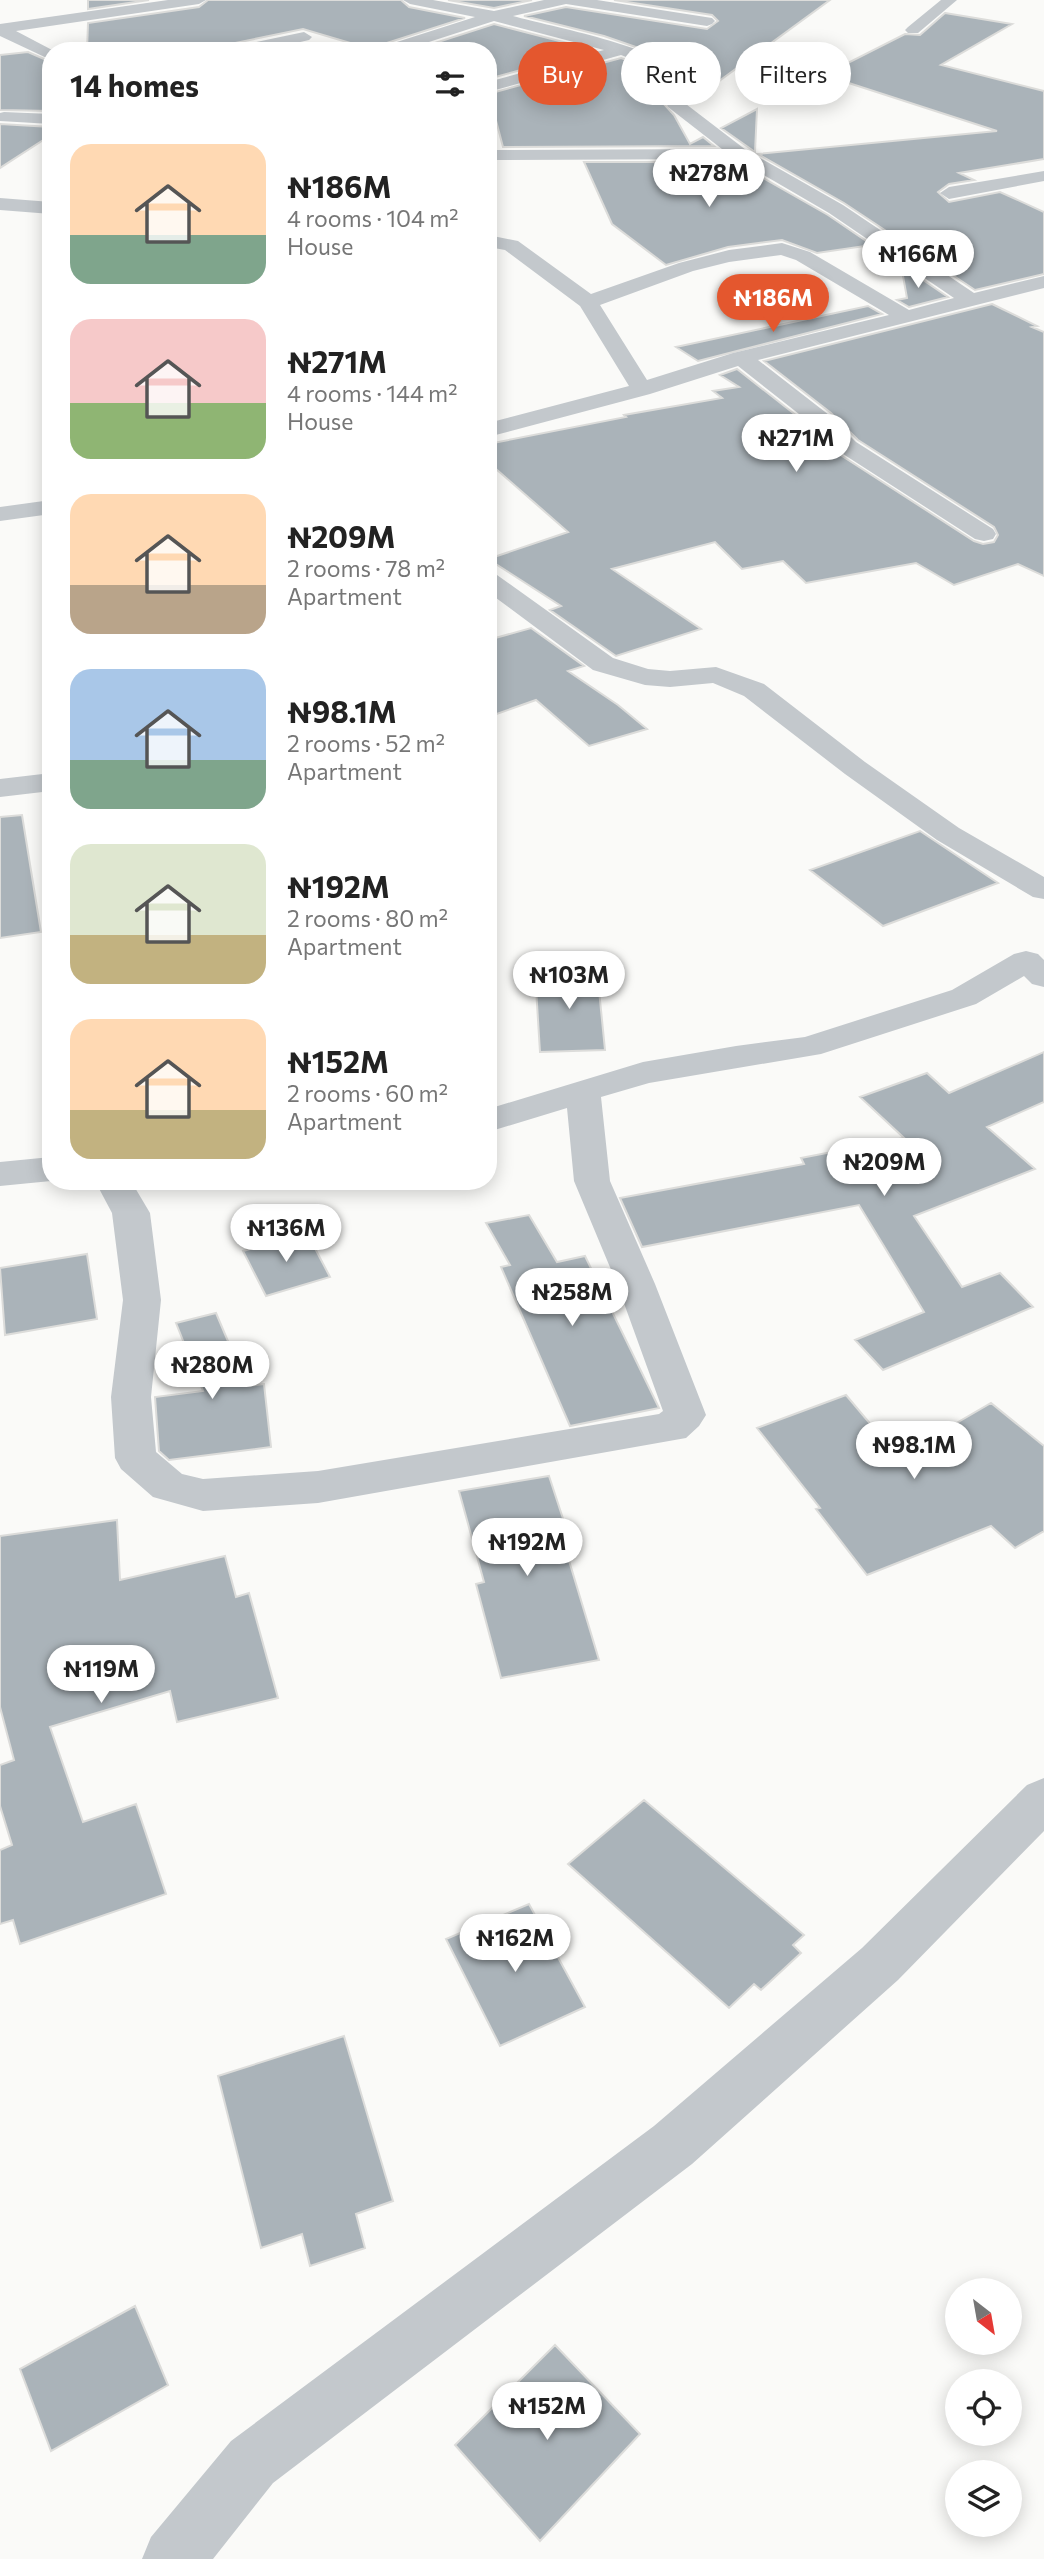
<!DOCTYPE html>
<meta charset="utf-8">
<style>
:root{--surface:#fff;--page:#f6f6f6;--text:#222;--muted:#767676;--accent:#e4572e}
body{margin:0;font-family:Commissioner,sans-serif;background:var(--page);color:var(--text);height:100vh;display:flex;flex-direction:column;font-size:26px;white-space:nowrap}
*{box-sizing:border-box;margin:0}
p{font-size:23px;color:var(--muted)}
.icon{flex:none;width:38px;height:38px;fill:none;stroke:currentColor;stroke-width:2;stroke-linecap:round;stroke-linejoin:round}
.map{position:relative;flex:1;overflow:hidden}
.details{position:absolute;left:42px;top:42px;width:455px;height:1148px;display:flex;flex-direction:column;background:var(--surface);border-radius:28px;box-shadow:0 4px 18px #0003}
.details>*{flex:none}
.top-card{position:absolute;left:518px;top:42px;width:420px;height:63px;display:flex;gap:14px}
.needle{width:46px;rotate:149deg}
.tools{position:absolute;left:945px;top:2278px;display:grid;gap:14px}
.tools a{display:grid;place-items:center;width:77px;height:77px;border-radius:50%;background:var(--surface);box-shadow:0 4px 18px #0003;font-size:35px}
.price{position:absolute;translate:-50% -60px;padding:0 16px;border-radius:24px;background:#fff;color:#222;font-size:23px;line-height:46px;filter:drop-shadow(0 2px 4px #0008)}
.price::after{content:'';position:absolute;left:50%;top:42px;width:21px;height:16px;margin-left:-10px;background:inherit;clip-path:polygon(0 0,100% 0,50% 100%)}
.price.selected{background:var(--accent);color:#fff}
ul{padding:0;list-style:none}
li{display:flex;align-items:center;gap:21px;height:175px;padding:0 28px}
li span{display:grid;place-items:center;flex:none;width:196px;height:140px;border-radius:21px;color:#555}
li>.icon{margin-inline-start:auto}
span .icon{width:84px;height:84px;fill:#fffc;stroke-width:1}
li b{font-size:30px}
h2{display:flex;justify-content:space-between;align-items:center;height:84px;padding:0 28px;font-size:30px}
.tag{padding:0 24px;border-radius:32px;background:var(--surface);box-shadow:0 4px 18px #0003;font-size:24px;line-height:63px}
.tag.selected{background:var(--accent);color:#fff}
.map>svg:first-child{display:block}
.building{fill:#aab3b9;stroke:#dcdcda;stroke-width:2}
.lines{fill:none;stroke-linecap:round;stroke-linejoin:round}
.minor{fill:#c3c8cc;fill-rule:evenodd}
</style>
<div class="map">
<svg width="1044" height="2559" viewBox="0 0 1044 2559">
<rect width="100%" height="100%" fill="#fafaf8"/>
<path class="building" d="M 88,0 L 149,0 L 88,9 Z
M 208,0 L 401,0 L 409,7 L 465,18 L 377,46 L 374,50 L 303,29 L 196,51 L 87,51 L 88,23 L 199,7 Z
M 448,0 L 532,0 L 494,8 Z
M 614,0 L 830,0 L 689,103 L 685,100 L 684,74 L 671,63 L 653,53 L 604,36 L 524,16 L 566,7 L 707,29 L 718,21 L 712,15 Z
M 945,13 L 1012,24 L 941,65 L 1044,91 L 1044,159 L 959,173 L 974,180 L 949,184 L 938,192 L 949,202 L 1000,192 L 1044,212 L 1044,274 L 975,290 L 844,203 L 758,154 L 997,131 L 824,75 L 905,34 L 920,35 Z
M 494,24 L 594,50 L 488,79 L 488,51 L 410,51 Z
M 28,52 L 51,62 L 51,111 L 0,110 L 0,55 Z
M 621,58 L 657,71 L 663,78 L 664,104 L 674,115 L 690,144 L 703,137 L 714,146 L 503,147 L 494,113 L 488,113 L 488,94 Z
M 757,109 L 755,152 L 721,128 Z
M 0,124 L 51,127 L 51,135 L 0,168 Z
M 584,162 L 735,162 L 828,215 L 872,245 L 817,253 L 782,240 L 728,247 L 666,265 L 612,224 Z
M 901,265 L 948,297 L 909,307 L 897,300 L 907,298 Z
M 992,304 L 1037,326 L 1032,327 L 1044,332 L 1044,576 L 1018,564 L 954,585 L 916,563 L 806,583 L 783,561 L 742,569 L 715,542 L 612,569 L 701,629 L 616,656 L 550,610 L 561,606 L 488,559 L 568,532 L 488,462 L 488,444 L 626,417 L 624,415 L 722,398 L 713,391 L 739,387 L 720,375 L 737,369 L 811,427 L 839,454 L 974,541 L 983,544 L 994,542 L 998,535 L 994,527 L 858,440 L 831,413 L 764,361 Z
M 868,306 L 882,314 L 698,361 L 676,347 Z
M 531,628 L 584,666 L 568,671 L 618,705 L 647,729 L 589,746 L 536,700 L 488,717 L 488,640 Z
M 22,815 L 41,932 L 0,938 L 0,817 Z
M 920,831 L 998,883 L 883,926 L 810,870 Z
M 597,970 L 605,1050 L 540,1052 L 535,972 Z
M 1044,1052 L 1044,1102 L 987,1127 L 1035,1169 L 914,1216 L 962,1287 L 1000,1273 L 1033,1307 L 883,1370 L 855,1340 L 924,1312 L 859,1205 L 642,1247 L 620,1198 L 804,1164 L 801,1158 L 904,1138 L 860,1097 L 927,1073 L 949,1093 Z
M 529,1215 L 557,1262 L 585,1256 L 659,1408 L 570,1426 L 501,1267 L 510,1265 L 486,1223 Z
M 307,1233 L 330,1277 L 266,1296 L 243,1251 Z
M 87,1254 L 97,1319 L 5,1335 L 0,1268 Z
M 216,1313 L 247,1386 L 264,1384 L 271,1447 L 169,1460 L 159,1451 L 155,1397 L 203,1391 L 176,1323 Z
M 846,1395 L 898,1457 L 991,1403 L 1044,1446 L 1044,1531 L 1015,1548 L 991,1526 L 867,1575 L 816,1509 L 820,1508 L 757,1428 Z
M 549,1476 L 571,1543 L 564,1544 L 599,1660 L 501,1678 L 476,1584 L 484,1582 L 459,1491 Z
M 117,1520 L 120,1580 L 225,1556 L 236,1597 L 249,1593 L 278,1698 L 177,1722 L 170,1691 L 50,1727 L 83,1822 L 136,1804 L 166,1894 L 20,1944 L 13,1920 L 0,1924 L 0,1850 L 12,1845 L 0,1806 L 0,1765 L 14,1760 L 0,1707 L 0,1536 Z
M 644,1800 L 804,1935 L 793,1945 L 801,1953 L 761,1990 L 754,1984 L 729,2008 L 568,1864 Z
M 529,1904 L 585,2007 L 500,2046 L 446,1939 Z
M 344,2036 L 393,2201 L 356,2214 L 365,2248 L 310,2266 L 302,2234 L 261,2248 L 218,2076 Z
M 135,2306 L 168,2385 L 51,2451 L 20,2369 Z
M 555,2345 L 640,2434 L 540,2541 L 455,2445 Z"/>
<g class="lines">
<path class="minor" d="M 168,0 L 206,0 L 199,4 L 16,31 L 54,51 L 51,51 L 51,60 L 0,36 L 0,24 Z
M 403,0 L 433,0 L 494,11 L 544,0 L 597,0 L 712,18 L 715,21 L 712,24 L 707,26 L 566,4 L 513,16 C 552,27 659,46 682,76 L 682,101 L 746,150 L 843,205 L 974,293 L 1044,276 L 1044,288 L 758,360 L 829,415 L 856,442 L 993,529 L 996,534 L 993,539 L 984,541 L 975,539 L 840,452 L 813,425 L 738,366 L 650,394 L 488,437 L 488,423 L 629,386 L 580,306 L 505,250 L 488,247 L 488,235 L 518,241 L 591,294 L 679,263 L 729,250 L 782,243 L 810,252 L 909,310 L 954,298 L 829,213 L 736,159 L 488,160 L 488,150 L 722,149 L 668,107 L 666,103 L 666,77 L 658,69 L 621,55 L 488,92 L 488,82 L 604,50 L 494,21 L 401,51 L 376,51 L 378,48 L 475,17 L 410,4 ZM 781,255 L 796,260 L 889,315 L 733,353 L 647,380 L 600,305 L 693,271 L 729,262 Z
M 941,0 L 957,0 L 918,33 L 908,33 L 905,30 L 908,27 Z
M 304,32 L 312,37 L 309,40 L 261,51 L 229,51 L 237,46 Z
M 4,112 L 51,114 L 51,124 L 0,121 L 0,113 Z
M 1044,171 L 1044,181 L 949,199 L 940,193 L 949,187 Z
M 0,198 L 51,202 L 51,214 L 0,210 Z
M 51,500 L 51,514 L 0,521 L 0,507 Z
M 488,572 L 497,575 L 613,658 L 648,669 L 670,671 L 716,667 L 764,684 L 865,762 L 959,828 L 1044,877 L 1044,899 L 1033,897 L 937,840 L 845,774 L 744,696 L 713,683 L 670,687 L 645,685 L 593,670 L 488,592 Z
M 51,773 L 51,791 L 0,797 L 0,779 Z
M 1026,951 L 1038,954 L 1044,960 L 1044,987 L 1032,984 L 1024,976 L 976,1004 L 821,1054 L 649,1083 L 601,1097 L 610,1181 L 655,1284 L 706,1415 L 699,1426 L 686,1438 L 318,1503 L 203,1511 L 153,1497 L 121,1469 L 115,1458 L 111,1397 L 123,1300 L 112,1213 L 95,1181 L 131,1181 L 150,1213 L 161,1300 L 151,1397 L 156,1452 L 182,1474 L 203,1479 L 318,1471 L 659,1414 L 663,1411 L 617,1284 L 574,1181 L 567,1108 L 488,1132 L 488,1109 L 643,1062 L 736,1046 L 805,1037 L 952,990 L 1014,954 Z
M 51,1157 L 51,1181 L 0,1186 L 0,1162 Z
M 1044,1778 L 1044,1831 L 898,1980 L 692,2164 L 273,2483 L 213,2559 L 142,2559 L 151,2537 L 231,2441 L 654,2126 L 862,1948 L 1027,1785 Z"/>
</g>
</svg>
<div class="tools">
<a><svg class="needle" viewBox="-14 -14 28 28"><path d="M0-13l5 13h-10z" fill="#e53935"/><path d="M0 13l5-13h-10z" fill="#767676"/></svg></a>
<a><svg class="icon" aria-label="locate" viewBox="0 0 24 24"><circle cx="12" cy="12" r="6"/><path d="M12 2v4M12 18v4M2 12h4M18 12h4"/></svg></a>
<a><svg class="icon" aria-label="layers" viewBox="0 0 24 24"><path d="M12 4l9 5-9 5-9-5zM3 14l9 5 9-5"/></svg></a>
</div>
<b class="price" style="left:709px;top:209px">₦278M</b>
<b class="price" style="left:918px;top:290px">₦166M</b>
<b class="price selected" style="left:773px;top:334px">₦186M</b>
<b class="price" style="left:796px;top:474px">₦271M</b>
<b class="price" style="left:569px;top:1011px">₦103M</b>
<b class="price" style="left:884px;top:1198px">₦209M</b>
<b class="price" style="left:286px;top:1264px">₦136M</b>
<b class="price" style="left:572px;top:1328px">₦258M</b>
<b class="price" style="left:212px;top:1401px">₦280M</b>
<b class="price" style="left:914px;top:1481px">₦98.1M</b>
<b class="price" style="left:527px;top:1578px">₦192M</b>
<b class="price" style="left:101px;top:1705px">₦119M</b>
<b class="price" style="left:515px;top:1974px">₦162M</b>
<b class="price" style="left:547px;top:2442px">₦152M</b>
<div class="top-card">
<a class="tag selected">Buy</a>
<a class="tag">Rent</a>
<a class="tag">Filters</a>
</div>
<section class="details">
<h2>14 homes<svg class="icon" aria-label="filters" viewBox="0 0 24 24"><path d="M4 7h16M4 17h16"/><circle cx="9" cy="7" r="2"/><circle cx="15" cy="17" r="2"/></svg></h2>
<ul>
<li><span style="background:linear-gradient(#ffd9b3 65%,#7fa58c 0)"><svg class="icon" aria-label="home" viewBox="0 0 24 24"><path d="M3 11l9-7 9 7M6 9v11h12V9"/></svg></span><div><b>₦186M</b><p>4 rooms · 104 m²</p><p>House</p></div></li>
<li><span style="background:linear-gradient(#f6c9c9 60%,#8fb573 0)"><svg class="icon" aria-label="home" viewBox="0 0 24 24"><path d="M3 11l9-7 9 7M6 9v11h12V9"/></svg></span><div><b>₦271M</b><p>4 rooms · 144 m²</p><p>House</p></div></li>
<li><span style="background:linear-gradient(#ffd9b3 65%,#b9a48a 0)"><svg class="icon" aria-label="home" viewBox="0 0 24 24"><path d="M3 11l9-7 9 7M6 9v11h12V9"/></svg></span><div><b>₦209M</b><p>2 rooms · 78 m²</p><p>Apartment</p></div></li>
<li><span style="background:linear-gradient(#a9c7e8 65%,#7fa58c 0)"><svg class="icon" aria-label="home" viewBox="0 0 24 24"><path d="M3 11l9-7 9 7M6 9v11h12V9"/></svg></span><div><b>₦98.1M</b><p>2 rooms · 52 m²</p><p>Apartment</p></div></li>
<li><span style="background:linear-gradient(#dfe7d0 65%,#c2b280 0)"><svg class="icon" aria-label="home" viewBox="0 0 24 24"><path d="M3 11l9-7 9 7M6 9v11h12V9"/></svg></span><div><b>₦192M</b><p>2 rooms · 80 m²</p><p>Apartment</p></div></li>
<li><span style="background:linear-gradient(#ffd9b3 65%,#c2b280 0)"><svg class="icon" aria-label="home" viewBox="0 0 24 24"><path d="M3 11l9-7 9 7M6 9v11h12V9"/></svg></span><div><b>₦152M</b><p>2 rooms · 60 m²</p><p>Apartment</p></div></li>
</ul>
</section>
</div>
